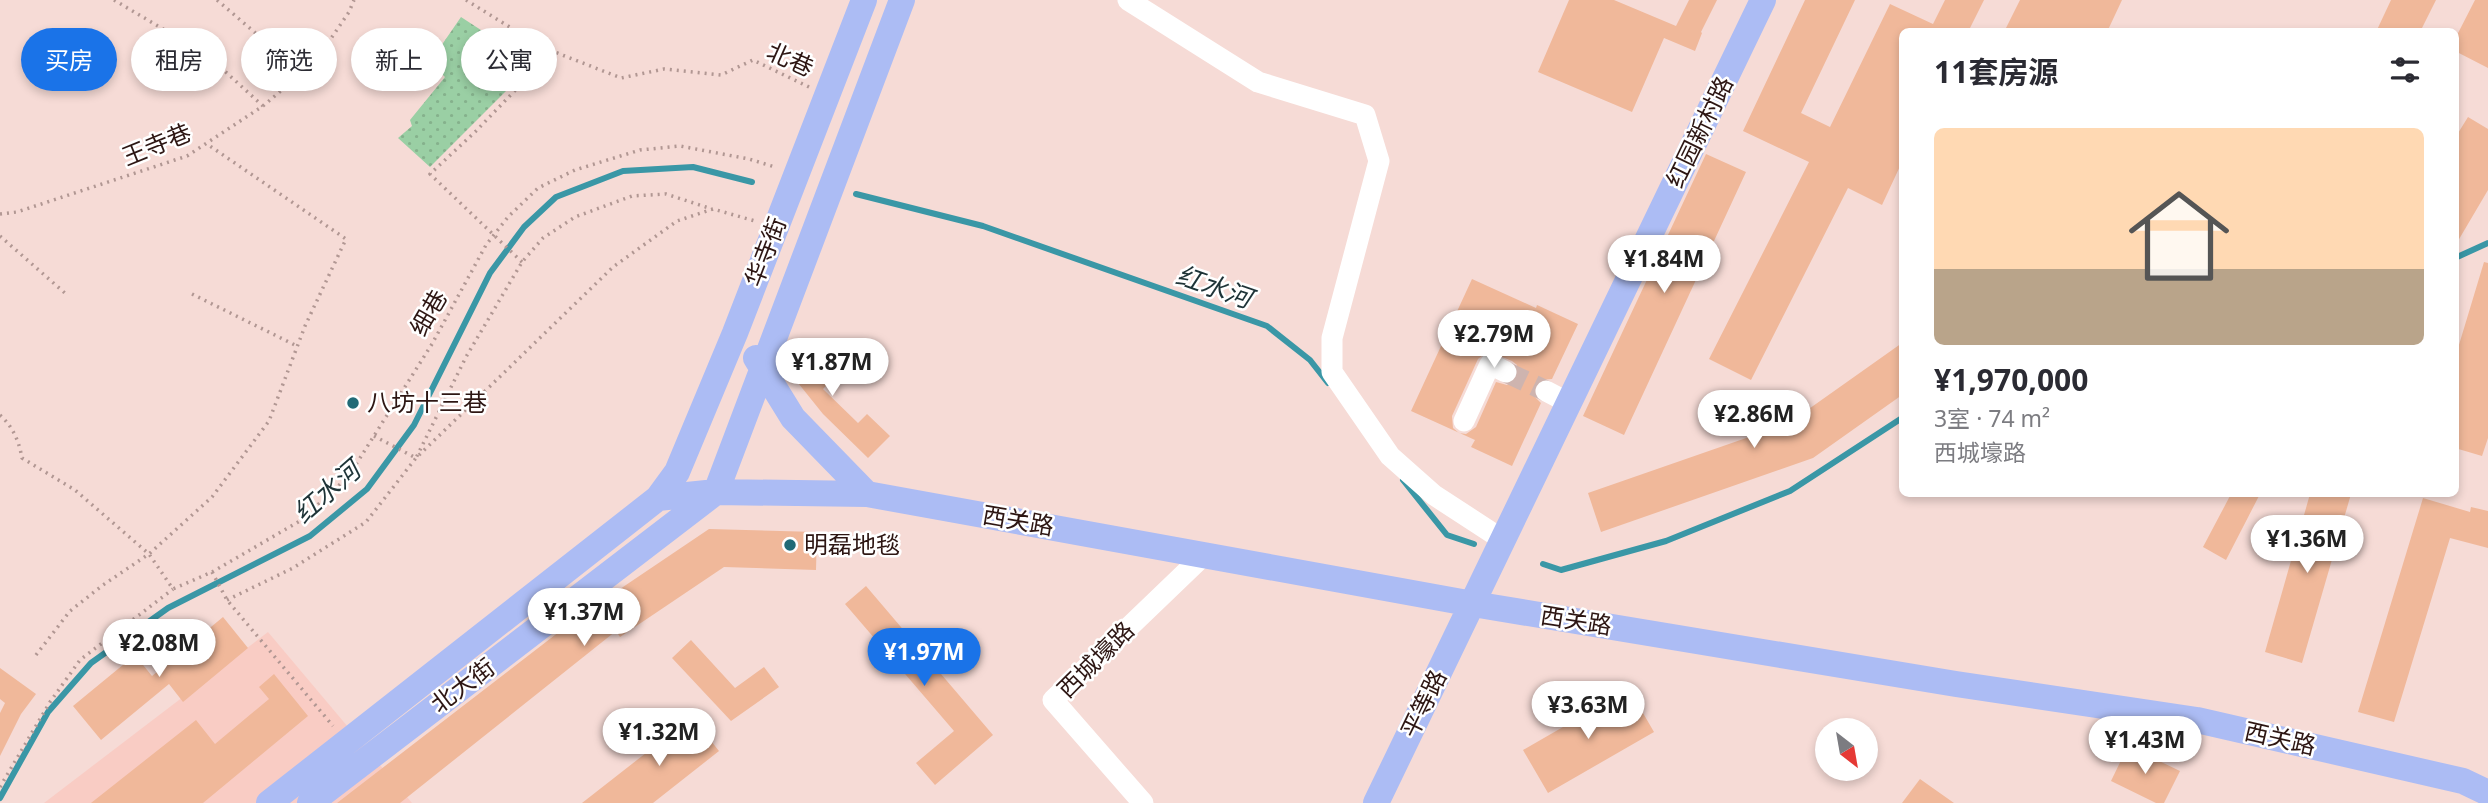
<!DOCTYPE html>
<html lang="zh">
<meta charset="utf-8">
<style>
:root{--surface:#fff;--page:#f2f2f3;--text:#2b2b33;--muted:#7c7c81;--line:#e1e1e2;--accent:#1a73e8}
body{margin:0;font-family:"Noto Sans","Noto Sans SC",sans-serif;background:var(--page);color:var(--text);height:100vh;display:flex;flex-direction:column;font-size:26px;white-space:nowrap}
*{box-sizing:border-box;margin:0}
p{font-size:23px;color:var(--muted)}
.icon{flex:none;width:38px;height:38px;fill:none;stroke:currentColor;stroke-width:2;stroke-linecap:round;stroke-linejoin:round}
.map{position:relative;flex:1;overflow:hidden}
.panel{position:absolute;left:1899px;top:28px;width:560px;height:469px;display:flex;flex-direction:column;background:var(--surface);border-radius:10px;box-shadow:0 4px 10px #0003}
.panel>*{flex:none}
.banner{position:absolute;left:21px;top:28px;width:665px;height:63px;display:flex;gap:14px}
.needle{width:46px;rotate:149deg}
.controls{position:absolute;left:1815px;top:718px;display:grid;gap:14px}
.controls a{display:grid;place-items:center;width:63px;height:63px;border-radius:50%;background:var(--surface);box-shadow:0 4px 10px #0003;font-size:35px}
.price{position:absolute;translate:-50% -60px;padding:0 16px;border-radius:24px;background:#fff;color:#222;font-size:23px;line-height:46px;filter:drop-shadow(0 2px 4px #0008)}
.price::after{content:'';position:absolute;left:50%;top:42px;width:21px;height:16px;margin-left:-10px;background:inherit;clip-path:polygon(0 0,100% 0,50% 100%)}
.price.active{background:var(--accent);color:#fff}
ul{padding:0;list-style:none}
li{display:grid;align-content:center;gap:14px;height:371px;padding:0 35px}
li+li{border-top:2px solid var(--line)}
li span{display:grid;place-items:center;height:217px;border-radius:10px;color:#555}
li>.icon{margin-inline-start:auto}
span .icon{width:126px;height:126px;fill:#fffc;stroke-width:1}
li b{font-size:30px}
h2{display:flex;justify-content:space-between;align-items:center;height:84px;padding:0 35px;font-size:30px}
.pill{padding:0 24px;border-radius:32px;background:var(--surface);box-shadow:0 4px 10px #0003;font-size:24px;line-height:63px}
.pill.active{background:var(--accent);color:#fff}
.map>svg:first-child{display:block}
.built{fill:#f9ccc4}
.park{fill:url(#park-dots)}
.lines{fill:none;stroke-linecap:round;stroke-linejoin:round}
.stream{stroke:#3a97a6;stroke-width:6}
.building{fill:#f0b89a;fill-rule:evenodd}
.minor-tunnel{stroke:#ceb4af;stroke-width:21;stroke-dasharray:21 10;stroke-linecap:butt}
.path{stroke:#b19793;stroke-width:3.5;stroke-dasharray:2 5;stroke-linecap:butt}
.minor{stroke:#fff;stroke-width:21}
.major{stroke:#acbcf4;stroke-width:26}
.poi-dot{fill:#216a76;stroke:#fff;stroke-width:2.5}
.labels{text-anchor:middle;stroke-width:5;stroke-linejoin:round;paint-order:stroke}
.street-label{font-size:24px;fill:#2d1613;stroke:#fff}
.poi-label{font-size:24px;fill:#2d1613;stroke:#fff;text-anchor:start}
.water-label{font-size:26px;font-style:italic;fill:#1e3337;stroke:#fff}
</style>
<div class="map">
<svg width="2488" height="803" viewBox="0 0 2488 803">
<defs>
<pattern id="park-dots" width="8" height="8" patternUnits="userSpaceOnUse" patternTransform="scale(1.75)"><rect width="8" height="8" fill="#9acfa4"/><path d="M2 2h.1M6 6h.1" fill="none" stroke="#85b18c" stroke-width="1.8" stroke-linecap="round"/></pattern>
</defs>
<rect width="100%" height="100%" fill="#f6dbd6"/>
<path class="built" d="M 268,632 L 412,803 L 44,803 Z"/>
<path class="park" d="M 461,17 L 533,64 L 430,167 L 398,138 L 412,126 L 410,120 L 445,77 L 430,62 Z"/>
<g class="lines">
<path class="stream" d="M 856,194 L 983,226 L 1267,326 L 1310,360 L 1328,383
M 2455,258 L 2488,243
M 1403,480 L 1447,535 L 1474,544
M 1543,564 L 1561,570 L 1666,541 L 1790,491 L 1902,418
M 0,798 L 48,712 L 91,663 L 168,608 L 310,536 L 367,489 L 414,425 L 490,273 L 524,227 L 556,197 L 623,171 L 693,167 L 752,182"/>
</g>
<path class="building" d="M 1569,0 L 1614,0 L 1676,26 L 1689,0 L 1717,0 L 1701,32 L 1702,33 L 1695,51 L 1664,38 L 1632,112 L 1538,72 Z
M 1805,0 L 1855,0 L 1801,113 L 1830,127 L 1890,4 L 1933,24 L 1945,0 L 1984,0 L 1968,32 L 1902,32 L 1902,162 L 1882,205 L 1848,188 L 1751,380 L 1709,359 L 1809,162 L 1743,131 Z
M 2020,0 L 2122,0 L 2107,32 L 2004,32 Z
M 2391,0 L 2436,0 L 2420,32 L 2376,32 Z
M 2475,0 L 2488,0 L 2488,68 L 2455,51 L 2455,39 Z
M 2468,117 L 2488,129 L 2488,190 L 2455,246 L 2455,138 Z
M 1706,154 L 1746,172 L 1624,435 L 1583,416 Z
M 2484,262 L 2488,263 L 2488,438 L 2482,456 L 2455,448 L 2455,358 Z
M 1472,279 L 1536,308 L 1537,305 L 1578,324 L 1552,379 L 1540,380 L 1534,386 L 1535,397 L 1541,403 L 1512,466 L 1471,447 L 1475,440 L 1411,411 ZM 1488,351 L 1512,361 L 1517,365 L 1518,377 L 1507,385 L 1496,382 L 1476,427 L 1466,434 L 1459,433 L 1453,428 L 1452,416 L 1478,359 Z
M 800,339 L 839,372 L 823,389 L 858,423 L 867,414 L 890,436 L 868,458 L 823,414 L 782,363 Z
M 1902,343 L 1902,395 L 1813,458 L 1601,532 L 1588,493 L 1789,423 Z
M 2231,494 L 2260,494 L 2226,560 L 2203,547 Z
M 2310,494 L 2351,494 L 2302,663 L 2265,652 Z
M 2423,498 L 2470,512 L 2471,507 L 2488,511 L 2488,548 L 2450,538 L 2394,722 L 2358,712 Z
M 709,529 L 817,532 L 816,570 L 724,567 L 620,637 L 616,631 L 400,803 L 337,803 L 577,618 Z
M 866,586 L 993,735 L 935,785 L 916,763 L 954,731 L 845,604 Z
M 223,617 L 248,648 L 183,702 L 169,684 L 101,740 L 73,706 L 135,655 L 152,676 Z
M 691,640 L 735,688 L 764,667 L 779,687 L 731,721 L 672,658 Z
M 0,668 L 36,694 L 21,714 L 0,756 L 0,713 L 5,703 L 0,699 Z
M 274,674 L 308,716 L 203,803 L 91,803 L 196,720 L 215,744 L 269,699 L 259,687 Z
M 1629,689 L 1654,732 L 1548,793 L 1523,750 Z
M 692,717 L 719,751 L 653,803 L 582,803 Z
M 2128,746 L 2180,771 L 2164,803 L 2156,803 L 2111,781 Z
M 1920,779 L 1954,803 L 1902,803 Z"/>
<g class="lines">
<path class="minor-tunnel" d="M 1506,372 L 1546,391"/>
<path class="path" d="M 114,0 L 207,55 L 263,106
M 217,0 L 302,73
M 466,0 L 542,47 L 621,78 L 664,69 L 721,75 L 753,60 L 809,87
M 0,214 L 17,212 L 187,156 L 263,106 L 315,62 L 349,12 L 354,0
M 0,236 L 66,294
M 522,262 L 430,174 L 476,131 L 553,51
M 192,294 L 297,346
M 0,415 C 13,427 19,441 22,458 L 75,490 L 149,554 L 173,589 L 212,572 L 300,521 L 348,477 L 432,344 L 486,245 L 508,217 L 538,188 L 575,170 L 640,150 L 680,146 L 749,159 L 775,167
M 374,436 L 416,458 L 466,357 L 522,262 L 543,238 L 575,217 L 632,196 L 666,194 L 712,209
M 212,572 L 227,600 L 333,726
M 227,600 L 293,568 L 366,522 L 416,458 L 613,267 L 677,221 L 713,209 L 755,221
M 36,655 L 70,611 L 103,585 L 149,554 L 212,497 L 269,421 L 305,326 L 346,239 L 207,144
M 0,787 L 50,702 L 80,660 L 173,589"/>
<path class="minor" d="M 1128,0 L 1258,82 L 1365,115 L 1379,161 L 1332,338 L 1332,372 L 1390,456 L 1434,495 L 1503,540
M 1546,391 L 1569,403
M 1464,421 L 1490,364 L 1506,372
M 1143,803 L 1053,700 L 1204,555"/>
<path class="major" d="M 756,358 L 793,418 L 867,494
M 658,498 L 716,492 L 867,494 L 1473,604 L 1956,684 L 2197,720 L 2463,781 L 2488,793
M 269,803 L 658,498 L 677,472 L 735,333 L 864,0
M 310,803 L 716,492 L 902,0
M 1376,803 L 1763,0"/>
</g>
<g class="poi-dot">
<circle cx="353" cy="403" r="7"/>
<circle cx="790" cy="545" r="7"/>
</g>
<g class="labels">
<g class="street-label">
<text transform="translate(790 60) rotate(24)" y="8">北巷</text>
<text transform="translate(1700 132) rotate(-64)" y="8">红园新村路</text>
<text transform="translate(157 145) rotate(-22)" y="8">王寺巷</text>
<text transform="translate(766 252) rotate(-69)" y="8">华寺街</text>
<text transform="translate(429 313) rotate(-60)" y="8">细巷</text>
<text transform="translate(1018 521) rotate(10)" y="8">西关路</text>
<text transform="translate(1576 621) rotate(9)" y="8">西关路</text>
<text transform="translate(1096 660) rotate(-45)" y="8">西城壕路</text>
<text transform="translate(463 686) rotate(-37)" y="8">北大街</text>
<text transform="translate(1424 704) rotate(-64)" y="8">平等路</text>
<text transform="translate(2280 739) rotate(13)" y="8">西关路</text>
</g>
<g class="poi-label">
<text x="367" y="411">八坊十三巷</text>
<text x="804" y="553">明磊地毯</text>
</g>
<g class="water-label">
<text transform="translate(1214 287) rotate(19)" y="9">红水河</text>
<text transform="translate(327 492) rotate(-41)" y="9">红水河</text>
</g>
</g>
</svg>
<div class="controls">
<a><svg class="needle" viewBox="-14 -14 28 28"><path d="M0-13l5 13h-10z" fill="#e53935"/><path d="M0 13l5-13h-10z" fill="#7c7c81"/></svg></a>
</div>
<b class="price" style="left:1664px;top:295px">¥1.84M</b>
<b class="price" style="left:1494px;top:370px">¥2.79M</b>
<b class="price" style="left:832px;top:398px">¥1.87M</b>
<b class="price" style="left:1754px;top:450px">¥2.86M</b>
<b class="price" style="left:2307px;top:575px">¥1.36M</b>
<b class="price" style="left:584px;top:648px">¥1.37M</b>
<b class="price" style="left:159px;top:679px">¥2.08M</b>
<b class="price active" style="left:924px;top:688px">¥1.97M</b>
<b class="price" style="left:1588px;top:741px">¥3.63M</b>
<b class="price" style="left:659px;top:768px">¥1.32M</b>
<b class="price" style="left:2145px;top:776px">¥1.43M</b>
<div class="banner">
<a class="pill active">买房</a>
<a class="pill">租房</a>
<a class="pill">筛选</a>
<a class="pill">新上</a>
<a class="pill">公寓</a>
</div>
<section class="panel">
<h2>11套房源<svg class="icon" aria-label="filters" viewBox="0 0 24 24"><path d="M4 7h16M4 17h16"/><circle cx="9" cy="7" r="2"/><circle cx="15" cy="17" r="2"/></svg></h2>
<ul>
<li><span style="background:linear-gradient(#ffd9b3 65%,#b9a48a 0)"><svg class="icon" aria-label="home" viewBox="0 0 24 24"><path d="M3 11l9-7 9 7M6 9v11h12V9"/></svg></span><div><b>¥1,970,000</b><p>3室 · 74 m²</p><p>西城壕路</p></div></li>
</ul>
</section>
</div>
